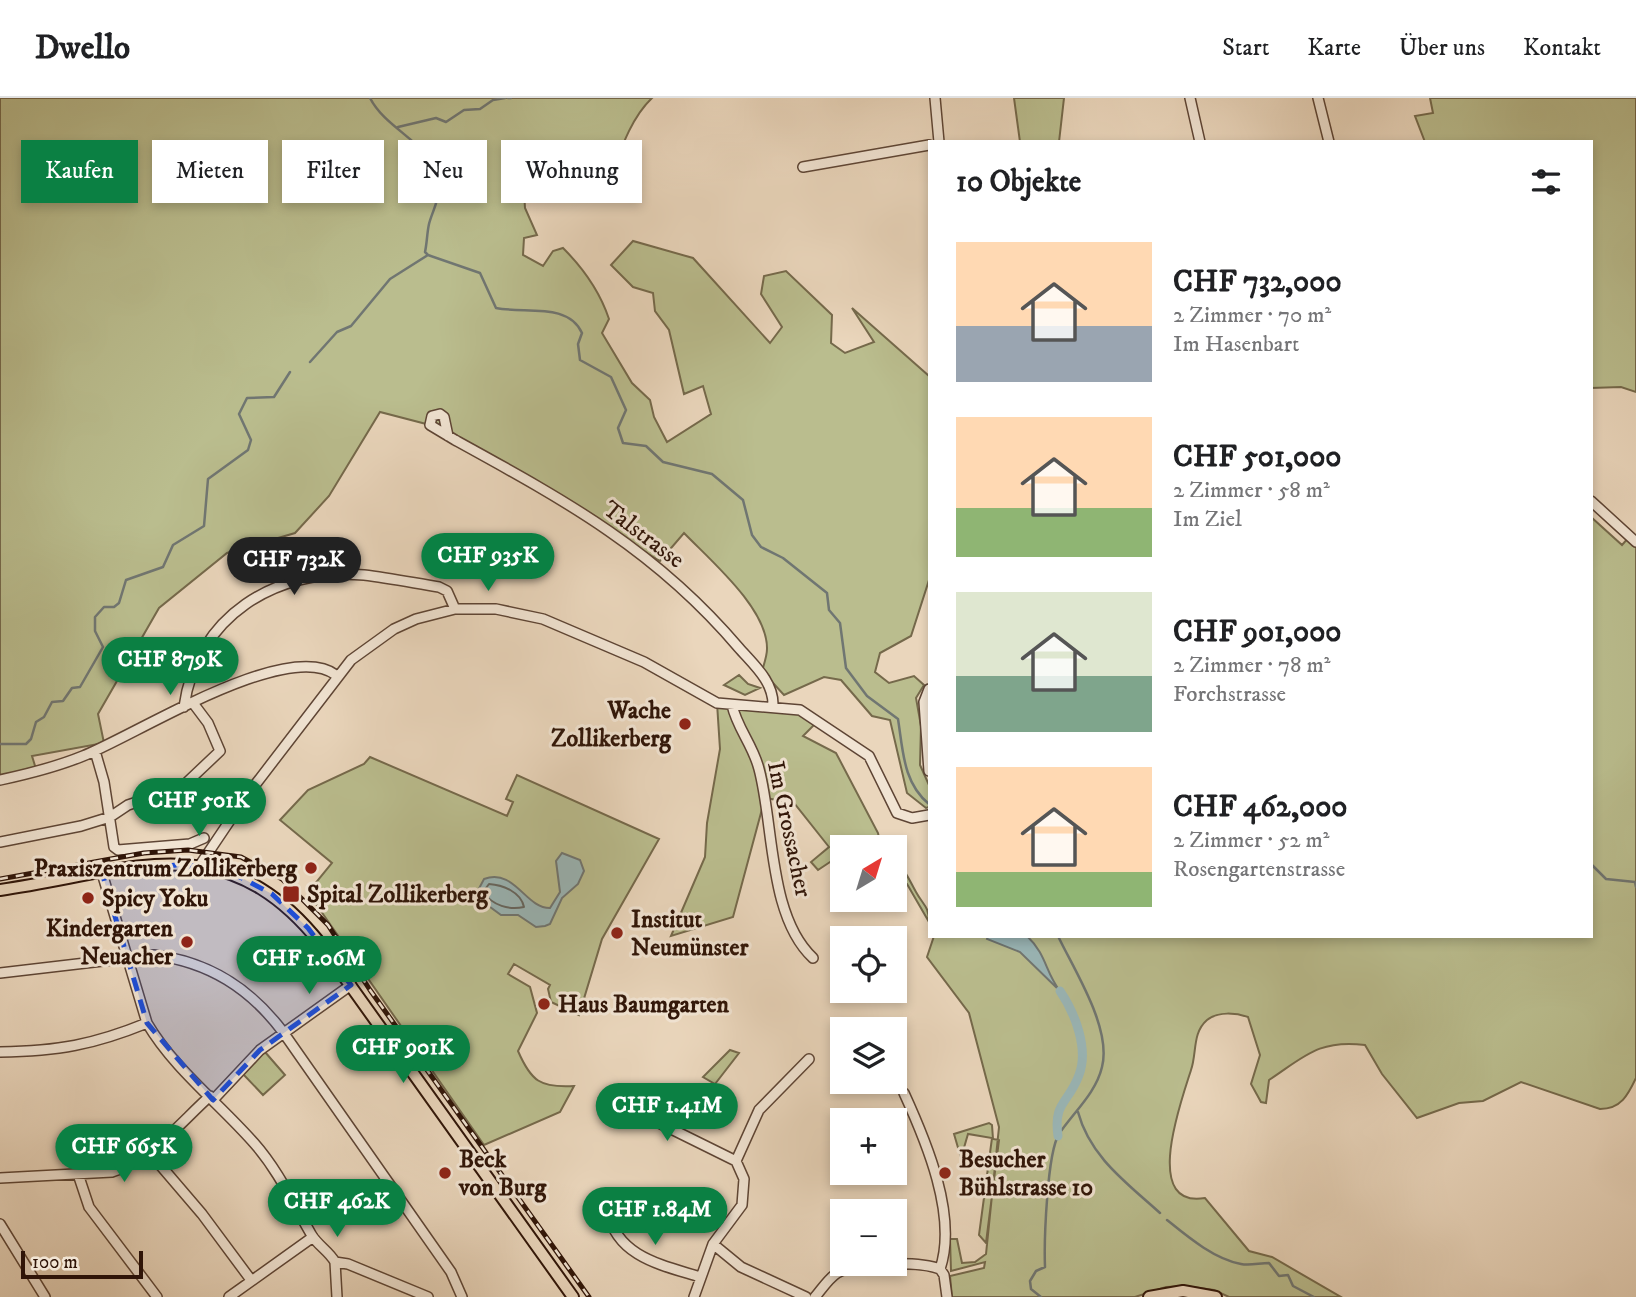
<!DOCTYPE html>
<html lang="de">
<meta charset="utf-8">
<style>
:root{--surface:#fff;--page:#f2f2f2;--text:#202124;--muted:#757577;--line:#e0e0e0;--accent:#0b8043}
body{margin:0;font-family:"IM FELL DW Pica",serif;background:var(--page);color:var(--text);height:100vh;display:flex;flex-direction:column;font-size:26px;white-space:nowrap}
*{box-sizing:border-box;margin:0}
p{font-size:23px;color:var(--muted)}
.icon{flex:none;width:38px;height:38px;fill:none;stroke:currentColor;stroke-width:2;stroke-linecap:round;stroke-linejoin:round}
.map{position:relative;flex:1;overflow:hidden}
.side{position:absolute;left:928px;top:42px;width:665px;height:798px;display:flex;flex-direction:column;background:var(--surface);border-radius:0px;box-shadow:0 4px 10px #0003}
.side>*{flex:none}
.top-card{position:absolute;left:21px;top:42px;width:665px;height:63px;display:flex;gap:14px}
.needle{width:46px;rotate:38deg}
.buttons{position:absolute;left:830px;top:737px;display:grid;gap:14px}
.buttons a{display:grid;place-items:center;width:77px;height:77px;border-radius:0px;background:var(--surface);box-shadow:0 4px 10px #0003;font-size:35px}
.scale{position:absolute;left:21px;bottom:18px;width:122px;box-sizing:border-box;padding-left:7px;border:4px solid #301508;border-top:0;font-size:19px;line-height:24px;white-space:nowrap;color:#301508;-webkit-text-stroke:5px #f1e4d3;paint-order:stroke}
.price{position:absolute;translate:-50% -60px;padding:0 16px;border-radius:24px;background:var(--accent);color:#fff;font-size:23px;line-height:46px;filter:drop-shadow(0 2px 4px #0008)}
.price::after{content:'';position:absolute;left:50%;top:42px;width:21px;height:16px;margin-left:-10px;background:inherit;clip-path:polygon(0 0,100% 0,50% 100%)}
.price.current{background:#222;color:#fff}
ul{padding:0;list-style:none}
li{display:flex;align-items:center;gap:21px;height:175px;padding:0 28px}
li span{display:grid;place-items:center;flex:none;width:196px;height:140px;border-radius:0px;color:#555}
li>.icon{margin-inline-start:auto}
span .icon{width:84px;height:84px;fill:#fffc;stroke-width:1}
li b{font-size:30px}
h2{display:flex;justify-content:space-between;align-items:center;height:84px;padding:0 28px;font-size:30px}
.tag{padding:0 24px;border-radius:0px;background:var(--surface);box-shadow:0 4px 10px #0003;font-size:24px;line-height:63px}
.tag.current{background:var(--accent);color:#fff}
header{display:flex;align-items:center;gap:42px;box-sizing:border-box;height:98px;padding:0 35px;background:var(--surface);border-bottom:2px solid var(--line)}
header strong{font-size:33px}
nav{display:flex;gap:38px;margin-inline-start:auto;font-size:24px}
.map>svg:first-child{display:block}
.green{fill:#babd8e;stroke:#75694b;stroke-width:2}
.water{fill:#9ab7b8;stroke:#707672;stroke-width:2}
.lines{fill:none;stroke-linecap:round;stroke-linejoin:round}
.shore{stroke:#656660;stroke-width:2}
.stream{stroke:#707672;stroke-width:2.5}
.canal{stroke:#9ab7b8;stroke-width:9}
.minor-casing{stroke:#5e4535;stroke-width:12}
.major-casing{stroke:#301508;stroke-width:14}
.minor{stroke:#f1e4d3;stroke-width:9}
.major{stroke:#ead6bc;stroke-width:10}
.rail-casing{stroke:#301508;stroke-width:5}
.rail{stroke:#f1e4d3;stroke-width:2.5;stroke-dasharray:8;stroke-linecap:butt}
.marked{fill:#1d4ed8;fill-opacity:0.2;stroke:#1d4ed8;stroke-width:5;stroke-dasharray:14 9;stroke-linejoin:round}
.poi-dot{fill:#8f2418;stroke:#f1e4d3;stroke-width:2.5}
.labels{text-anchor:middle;stroke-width:6;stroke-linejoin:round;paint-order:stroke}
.street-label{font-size:24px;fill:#301508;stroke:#f1e4d3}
.poi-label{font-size:24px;font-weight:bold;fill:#301508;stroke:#f1e4d3;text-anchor:start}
</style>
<header>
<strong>Dwello</strong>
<nav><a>Start</a><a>Karte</a><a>Über uns</a><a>Kontakt</a></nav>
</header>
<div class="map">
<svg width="1636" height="1199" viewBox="0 0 1636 1199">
<rect width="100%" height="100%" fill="#ead6bc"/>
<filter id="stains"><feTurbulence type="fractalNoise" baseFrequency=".00286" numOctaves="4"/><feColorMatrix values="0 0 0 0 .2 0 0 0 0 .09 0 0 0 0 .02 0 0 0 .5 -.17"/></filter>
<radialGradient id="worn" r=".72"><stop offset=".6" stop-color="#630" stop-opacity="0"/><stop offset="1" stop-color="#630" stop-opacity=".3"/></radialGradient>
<path class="green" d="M 0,0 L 652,0 C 630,21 620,54 609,83 L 573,98 L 569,68 L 540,61 L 523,76 L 525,110 L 537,137 L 524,140 L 523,157 L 543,168 L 553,153 L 563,150 C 583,170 600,194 609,221 L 602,235 L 632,285 L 650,302 L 654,319 L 667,344 L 711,316 L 703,288 L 684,296 L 669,232 L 655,213 L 653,195 L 633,189 L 611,167 L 633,143 L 693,160 L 770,245 L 782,229 L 761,196 L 764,178 L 786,173 L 832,217 L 831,245 L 845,255 L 874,244 L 852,210 L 929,278 L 929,482 L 911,538 L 880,555 L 875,574 L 889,585 L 914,578 L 924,587 L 916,600 L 921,628 L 920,667 L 929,687 L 929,709 L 926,710 L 907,695 L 890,622 L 872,618 L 841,582 L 824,579 L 784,597 L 762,573 C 764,566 767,558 767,551 C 768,511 710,462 684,435 L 660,463 L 430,327 L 380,314 L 329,398 L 295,435 L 227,455 L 159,510 L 98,616 L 104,645 L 32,658 L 36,671 L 0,681 Z
M 1014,0 L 1064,0 L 1059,44 L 1020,44 Z
M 1430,0 L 1636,0 L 1636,294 L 1621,289 L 1591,290 L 1591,44 L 1425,44 L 1415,18 L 1433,15 Z
M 1591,419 L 1622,447 L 1630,438 L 1636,444 L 1636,980 C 1628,997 1621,1011 1600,1011 L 1521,984 L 1483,1003 L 1459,1005 L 1417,1020 L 1382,976 L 1365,947 C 1319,941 1304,959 1269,982 L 1266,1005 L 1261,1004 L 1251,986 L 1260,957 L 1248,919 C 1236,915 1218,913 1207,922 C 1192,935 1197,955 1191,972 C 1182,1001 1141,1111 1205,1100 L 1249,1153 L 1272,1159 L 1341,1199 L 1229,1199 L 1214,1192 L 1185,1188 L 1166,1189 L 1135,1199 L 952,1199 L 950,1178 L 984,1170 L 985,1164 L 951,1173 L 950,1141 L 957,1141 L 962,1165 L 975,1164 L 986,1156 L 999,1029 L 969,915 L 927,859 L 934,838 L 1591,838 Z
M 739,577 L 748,586 L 760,590 L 745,597 L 724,587 Z
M 717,605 L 785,609 L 819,622 L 803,638 L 836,655 L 878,735 L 881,749 L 842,749 L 842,756 L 818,772 L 811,764 L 829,749 L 794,705 L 765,700 L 733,819 L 671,838 L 705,759 L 707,725 L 720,651 Z
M 370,659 L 507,718 L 513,704 L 506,701 L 517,677 L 659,741 L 602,841 L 579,917 L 551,904 L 548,891 L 550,887 L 514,866 L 508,876 L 530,889 L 537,915 L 518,953 C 531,983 540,990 574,988 L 560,1014 L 484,1047 L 316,806 L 309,793 L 332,765 L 280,722 L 308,692 L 364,666 Z
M 894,762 C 907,774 908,780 916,794 C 923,807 929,808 929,824 L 907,786 L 894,779 Z
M 730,952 L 739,955 L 715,986 L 703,979 Z
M 265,954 L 285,977 L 263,997 L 242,975 Z
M 989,1025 L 992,1027 L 993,1041 L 999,1042 L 986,1145 L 979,1137 L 992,1040 L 968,1036 L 961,1060 L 954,1036 Z"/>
<path class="water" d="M 562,755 L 580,762 L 584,773 L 578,786 L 562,800 L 550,826 L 545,828 L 536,829 L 518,817 L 501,817 L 475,798 L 484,781 C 515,770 525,810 550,810 L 560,794 L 556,763 Z
M 988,838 L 1027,838 C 1047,857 1045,874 1060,893 L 1020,854 L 987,841 Z"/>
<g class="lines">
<path class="shore" d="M 489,786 C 503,787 521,794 524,809 C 509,812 493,808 483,794 Z"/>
<path class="stream" d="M 370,0 C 388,35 436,45 439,89 C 439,103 432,114 429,126 C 427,135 427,145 425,154 L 428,157 L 480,175 L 496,210 C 525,216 568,204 582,235 L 578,246 L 580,262 L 611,279 L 626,312 L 618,330 L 623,345 L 646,348 L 663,364 L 712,376 L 743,402 L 752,437 L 761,449 L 783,460 L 827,495 L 829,512 L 840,525 L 846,570 L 867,598 L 898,621 C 903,652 903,685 929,706
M 508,0 L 511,0
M 398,29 L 436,20 L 446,24 L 464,12 L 480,11 L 493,2 L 505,0
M 310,264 L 337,234 L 351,228 L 390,181 L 428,157
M 0,646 L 26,646 L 31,641 L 36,624 L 44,619 L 52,604 L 63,603 L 72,590 L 80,589 L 103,549 L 95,533 L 95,519 L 104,509 L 114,509 L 119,505 L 126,482 L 163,469 L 173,447 L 204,428 L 208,381 L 248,352 L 251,342 L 239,316 L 247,300 L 274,299 L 290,274
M 1591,766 L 1606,781 L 1635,784 L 1636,789
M 1078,1014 C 1090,1059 1127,1085 1160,1115
M 1167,1122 C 1188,1139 1214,1161 1241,1166 C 1249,1168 1260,1165 1269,1165 L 1279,1178 L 1288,1177 L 1293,1188 L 1314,1199
M 1041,1199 L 1031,1191 L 1030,1183 L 1036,1173 L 1045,1169 C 1044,1144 1047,1055 1059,1036 C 1073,1015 1096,995 1102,969 C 1112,930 1074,872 1058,838"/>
<path class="canal" d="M 1058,1038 C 1053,1004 1069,1005 1079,977 C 1089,951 1075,915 1060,893"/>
<g class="minor-casing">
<path id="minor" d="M 935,0 L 939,44
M 1190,0 L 1200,44
M 1318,0 L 1329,44
M 803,69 L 929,47
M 448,338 L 444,319 L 440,316 L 432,318 L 430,327 L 455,342 C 566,403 656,452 739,550 C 754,567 774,584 773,608
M 1591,403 L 1636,444
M 929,591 L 924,604 L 929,673
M 732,607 C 737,630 753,647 759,671 C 774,726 768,818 813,860
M 184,609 C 196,519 276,469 364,477 C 389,480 414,485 439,489 L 447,493 L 455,511
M 95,653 L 104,684 L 114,749 L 118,752 L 190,746 L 204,740
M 0,682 C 28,676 56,669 83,658 C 136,637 287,540 336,577
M 0,744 L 81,728 L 110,719 L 128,707 L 182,689 L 220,653 L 208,625 L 193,605
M 200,767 L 245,700 L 351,562 L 394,531 L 416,521 L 455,511 L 496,511 L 543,521 L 644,564 L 717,605 L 800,612 L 869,658 L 897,715 L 912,720 L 929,717
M 102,775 L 147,925 C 174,971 219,1005 254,1045 C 278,1072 293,1105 311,1136 C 317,1147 329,1153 335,1164
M 0,875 L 154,857 C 209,864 250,890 283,934 L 451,1174 L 462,1199
M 0,954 C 58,953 93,947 147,925
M 904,995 C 926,1043 958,1118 940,1171 L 944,1177 L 947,1199
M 213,1002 L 260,952 L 351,887
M 606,1009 L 649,1020 L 736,1063
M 149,1054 L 202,1116 L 251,1182
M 736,1063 L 759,1012 L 809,961
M 78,1076 L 89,1109 L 157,1199
M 0,1080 L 112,1074 C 151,1062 180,1025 210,998
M 608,1114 C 617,1159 662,1167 700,1179
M 0,1126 L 45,1199
M 713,1146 L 741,1169 L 806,1199
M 335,1164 L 348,1166 L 428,1199
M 335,1164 L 337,1199
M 229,1199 L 313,1139
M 694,1199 L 713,1146 L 742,1107 L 744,1081 L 736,1063
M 815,1199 C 822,1191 828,1181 837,1175 C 856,1164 920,1163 940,1171"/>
</g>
<g class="major-casing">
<path id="major" d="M 0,792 C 130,774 223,724 320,845 L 573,1199
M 1149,1199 L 1183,1193 L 1216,1199"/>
</g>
<use href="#minor" class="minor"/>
<use href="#major" class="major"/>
<g class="rail-casing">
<path id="rail" d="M 0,781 L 144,755 L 188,752 L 241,759 L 282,781 L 328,827 L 370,892 L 589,1199"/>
</g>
<use href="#rail" class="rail"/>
</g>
<path class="marked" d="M 185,766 L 238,778 L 272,796 L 308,830 L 351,887 L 260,952 L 213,1002 L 147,925 L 102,775 Z"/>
<g class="poi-dot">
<circle cx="685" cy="626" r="7"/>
<circle cx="311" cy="770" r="7"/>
<rect x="282" y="787" width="18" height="18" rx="3.5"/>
<circle cx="88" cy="800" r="7"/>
<circle cx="617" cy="835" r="7"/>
<circle cx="187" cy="844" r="7"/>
<circle cx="544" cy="906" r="7"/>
<circle cx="445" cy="1075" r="7"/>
<circle cx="945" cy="1075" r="7"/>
</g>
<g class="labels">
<g class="street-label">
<text transform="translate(644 436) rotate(37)" y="8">Talstrasse</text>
<text transform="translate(790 731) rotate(78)" y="8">Im Grossacher</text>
</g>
<g class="poi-label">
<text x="671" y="620" text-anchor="end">Wache<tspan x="671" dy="28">Zollikerberg</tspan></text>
<text x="297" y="778" text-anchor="end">Praxiszentrum Zollikerberg</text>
<text x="307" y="804">Spital Zollikerberg</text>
<text x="102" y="808">Spicy Yoku</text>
<text x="631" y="829">Institut<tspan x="631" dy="28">Neumünster</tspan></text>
<text x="173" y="838" text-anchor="end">Kindergarten<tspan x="173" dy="28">Neuacher</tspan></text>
<text x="558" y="914">Haus Baumgarten</text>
<text x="459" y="1069">Beck<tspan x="459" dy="28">von Burg</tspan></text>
<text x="959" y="1069">Besucher<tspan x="959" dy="28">Bühlstrasse 10</tspan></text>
</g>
</g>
<rect width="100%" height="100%" filter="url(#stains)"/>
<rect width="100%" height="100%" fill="url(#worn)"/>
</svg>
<div class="buttons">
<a><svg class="needle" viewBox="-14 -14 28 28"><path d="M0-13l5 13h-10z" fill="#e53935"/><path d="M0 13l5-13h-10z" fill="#757577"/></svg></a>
<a><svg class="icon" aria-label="locate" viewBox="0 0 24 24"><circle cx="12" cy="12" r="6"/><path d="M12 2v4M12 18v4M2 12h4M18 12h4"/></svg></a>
<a><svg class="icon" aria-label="layers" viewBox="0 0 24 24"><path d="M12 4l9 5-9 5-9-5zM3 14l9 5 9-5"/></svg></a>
<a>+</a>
<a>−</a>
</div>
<div class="scale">100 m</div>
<b class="price" style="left:488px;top:495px">CHF 935K</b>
<b class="price current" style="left:294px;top:499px">CHF 732K</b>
<b class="price" style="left:170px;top:599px">CHF 879K</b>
<b class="price" style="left:199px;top:740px">CHF 501K</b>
<b class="price" style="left:309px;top:898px">CHF 1.06M</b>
<b class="price" style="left:403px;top:987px">CHF 901K</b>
<b class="price" style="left:667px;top:1045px">CHF 1.41M</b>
<b class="price" style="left:124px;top:1086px">CHF 665K</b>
<b class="price" style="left:337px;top:1141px">CHF 462K</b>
<b class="price" style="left:655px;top:1149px">CHF 1.84M</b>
<div class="top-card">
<a class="tag current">Kaufen</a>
<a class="tag">Mieten</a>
<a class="tag">Filter</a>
<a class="tag">Neu</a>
<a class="tag">Wohnung</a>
</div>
<section class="side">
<h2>10 Objekte<svg class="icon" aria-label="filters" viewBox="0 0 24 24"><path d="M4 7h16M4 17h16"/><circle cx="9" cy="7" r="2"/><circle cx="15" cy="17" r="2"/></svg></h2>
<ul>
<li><span style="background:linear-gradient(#ffd9b3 60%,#9aa5b1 0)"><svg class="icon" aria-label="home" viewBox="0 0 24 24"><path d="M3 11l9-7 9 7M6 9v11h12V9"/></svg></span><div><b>CHF 732,000</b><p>2 Zimmer · 70 m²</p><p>Im Hasenbart</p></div></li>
<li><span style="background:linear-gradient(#ffd9b3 65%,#8fb573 0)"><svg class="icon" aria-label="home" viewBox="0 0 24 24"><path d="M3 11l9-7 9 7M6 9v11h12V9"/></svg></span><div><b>CHF 501,000</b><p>2 Zimmer · 58 m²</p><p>Im Ziel</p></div></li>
<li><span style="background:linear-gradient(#dfe7d0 60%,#7fa58c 0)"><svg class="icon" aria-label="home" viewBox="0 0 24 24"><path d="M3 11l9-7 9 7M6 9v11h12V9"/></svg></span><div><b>CHF 901,000</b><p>2 Zimmer · 78 m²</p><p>Forchstrasse</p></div></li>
<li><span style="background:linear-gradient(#ffd9b3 75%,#8fb573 0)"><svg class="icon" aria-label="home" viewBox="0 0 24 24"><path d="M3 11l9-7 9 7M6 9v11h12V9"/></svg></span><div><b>CHF 462,000</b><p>2 Zimmer · 52 m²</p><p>Rosengartenstrasse</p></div></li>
</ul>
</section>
</div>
